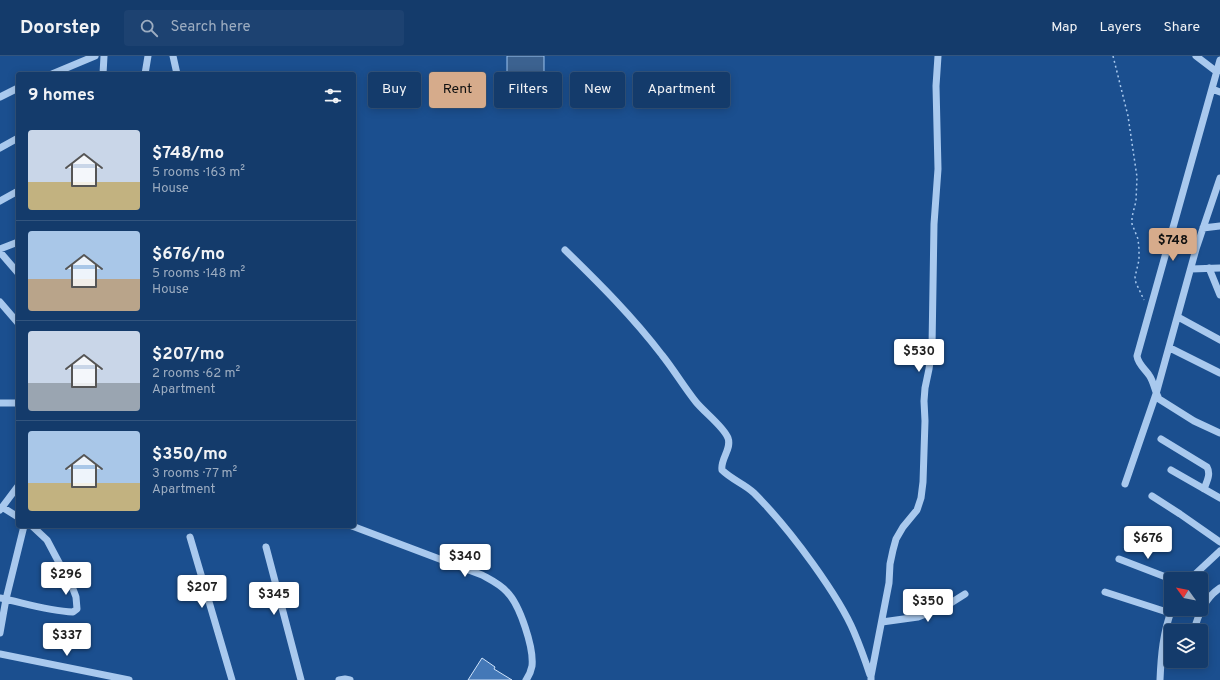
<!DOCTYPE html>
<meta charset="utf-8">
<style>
:root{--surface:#143b6b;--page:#1d4271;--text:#f1f3f6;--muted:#9dadc1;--line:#33557e;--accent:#d6ab8b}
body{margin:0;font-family:Overpass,sans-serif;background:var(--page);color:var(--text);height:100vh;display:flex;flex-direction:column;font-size:15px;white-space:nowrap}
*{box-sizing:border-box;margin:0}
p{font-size:13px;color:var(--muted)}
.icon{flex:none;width:22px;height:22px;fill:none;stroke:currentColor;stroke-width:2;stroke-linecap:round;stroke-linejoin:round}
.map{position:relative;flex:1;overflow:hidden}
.drawer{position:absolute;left:16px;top:16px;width:340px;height:456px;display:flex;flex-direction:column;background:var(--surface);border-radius:4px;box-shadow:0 2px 10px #0003,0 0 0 1px var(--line)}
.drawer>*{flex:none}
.banner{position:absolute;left:368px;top:16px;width:380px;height:36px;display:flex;gap:8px}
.needle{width:26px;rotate:303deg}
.tools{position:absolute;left:1164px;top:516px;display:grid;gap:8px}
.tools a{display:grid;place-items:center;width:44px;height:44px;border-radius:4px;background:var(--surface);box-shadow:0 2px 10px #0003,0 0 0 1px var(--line);font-size:20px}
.price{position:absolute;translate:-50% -34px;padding:0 9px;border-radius:4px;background:#fff;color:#222;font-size:13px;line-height:26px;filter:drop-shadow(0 1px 2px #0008)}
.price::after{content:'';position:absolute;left:50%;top:24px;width:12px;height:9px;margin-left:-6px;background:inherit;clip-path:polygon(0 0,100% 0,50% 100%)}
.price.selected{background:var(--accent);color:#111}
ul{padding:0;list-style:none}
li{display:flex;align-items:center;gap:12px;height:100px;padding:0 12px}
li+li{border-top:1px solid var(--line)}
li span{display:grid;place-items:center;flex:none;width:112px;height:80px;border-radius:4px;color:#555}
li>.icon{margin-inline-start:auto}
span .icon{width:48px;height:48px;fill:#fffc;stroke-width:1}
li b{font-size:17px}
h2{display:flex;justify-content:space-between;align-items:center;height:48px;padding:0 12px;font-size:17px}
.chip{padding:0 14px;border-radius:4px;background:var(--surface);box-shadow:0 2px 10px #0003,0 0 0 1px var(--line);font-size:14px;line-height:36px}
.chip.selected{background:var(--accent);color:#111}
header{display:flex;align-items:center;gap:24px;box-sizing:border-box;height:56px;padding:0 20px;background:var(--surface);border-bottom:1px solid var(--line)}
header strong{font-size:19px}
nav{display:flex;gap:22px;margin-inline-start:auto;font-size:14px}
.search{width:280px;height:36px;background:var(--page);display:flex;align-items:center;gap:10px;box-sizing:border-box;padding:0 14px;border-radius:4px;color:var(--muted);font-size:15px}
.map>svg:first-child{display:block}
.water{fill:#3c6290;stroke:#9cc4f0}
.building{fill:#4478b7;stroke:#cfe3fa}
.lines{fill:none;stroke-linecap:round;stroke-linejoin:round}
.path{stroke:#a9c9ee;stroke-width:1.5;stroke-dasharray:2 3;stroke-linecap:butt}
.minor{stroke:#a9c9ee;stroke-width:7}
</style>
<header>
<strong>Doorstep</strong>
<div class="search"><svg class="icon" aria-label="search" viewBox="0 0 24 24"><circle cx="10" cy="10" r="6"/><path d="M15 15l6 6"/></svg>Search here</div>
<nav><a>Map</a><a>Layers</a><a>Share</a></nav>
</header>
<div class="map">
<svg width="1220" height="624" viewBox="0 0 1220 624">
<rect width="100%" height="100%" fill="#1b4f8f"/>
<path class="water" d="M 507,0 L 544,0 L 544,26 L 528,40 L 507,24 Z"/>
<path class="building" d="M 482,602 L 495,611 L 494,613 L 512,624 L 468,624 Z"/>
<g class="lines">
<path class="path" d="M 1113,0 L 1128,60 L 1137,121 L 1136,145 L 1132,161 L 1132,168 L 1138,183 L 1139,193 L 1139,204 L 1135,221 L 1136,227 L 1144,244"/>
<path class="minor" d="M 173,0 L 177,18
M 1196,0 L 1217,16
M 1220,4 L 1137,300 C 1138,308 1145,313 1149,319 C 1154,326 1155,336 1159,343 L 1194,365 L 1220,377
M 52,18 L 95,0
M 103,18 L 104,0
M 145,18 L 148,0
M 1212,33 L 1220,36
M 0,41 L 18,32
M 0,92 L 18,82
M 0,145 L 18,135
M 1203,172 L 1220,170
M 0,193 L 18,186
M 565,194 C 599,227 633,261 662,299 C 674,314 684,331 696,346 C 704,356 724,371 728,382 C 732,393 720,403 722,414 C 732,424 745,428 754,437 C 776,459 795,483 813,508 C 828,529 844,552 854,576 C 860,590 865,604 870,619
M 0,196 L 18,217
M 1209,212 L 1220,239
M 1191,213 L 1220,212
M 0,246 L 18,267
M 1178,261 L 1220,284
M 1170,292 L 1220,317
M 0,347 L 18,347
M 1161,383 L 1207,411 C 1211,418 1207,425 1204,433
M 1171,414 L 1220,442
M 1125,428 L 1156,338 L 1196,193 L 1220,122
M 1152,440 L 1180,458 L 1220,486
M 2,451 L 18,461
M 0,454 L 18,430
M 352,470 L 482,519 C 491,524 500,528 507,536 C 520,549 534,592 532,610 C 531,615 529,620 526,624
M 190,481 L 232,624
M 266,491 L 301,624
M 1119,503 L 1171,523
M 1190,523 L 1220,495
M 1105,536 L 1170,557
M 0,542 C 24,547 48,555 73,556 L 77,553 L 76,541 L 73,533 L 47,484 L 32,470
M 882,566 L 918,561 L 946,550 L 965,538
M 1194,575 C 1198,558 1205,542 1220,532
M 0,577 L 6,543 L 24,470
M 0,598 L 129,624
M 1162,598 L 1171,596
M 339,624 L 345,623 L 350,624
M 871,624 L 871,620 L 889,527 L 890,508 L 893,494 L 896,483 L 903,471 L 917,454 L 921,442 L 923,426 L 925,365 L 924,345 L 925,332 L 929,313 L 932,291 L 934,168 L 938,113 L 936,30 L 938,0
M 1160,624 C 1161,600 1163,576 1172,553"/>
</g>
</svg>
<div class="tools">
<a><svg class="needle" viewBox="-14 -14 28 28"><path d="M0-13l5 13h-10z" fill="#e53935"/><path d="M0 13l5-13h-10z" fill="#9dadc1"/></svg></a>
<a><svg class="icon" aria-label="layers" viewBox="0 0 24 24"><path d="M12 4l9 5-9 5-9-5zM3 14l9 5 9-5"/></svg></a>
</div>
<b class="price selected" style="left:1173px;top:206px">$748</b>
<b class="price" style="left:919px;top:317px">$530</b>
<b class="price" style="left:1148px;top:504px">$676</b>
<b class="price" style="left:465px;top:522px">$340</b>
<b class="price" style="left:66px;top:540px">$296</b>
<b class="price" style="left:202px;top:553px">$207</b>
<b class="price" style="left:274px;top:560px">$345</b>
<b class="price" style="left:928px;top:567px">$350</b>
<b class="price" style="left:67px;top:601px">$337</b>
<div class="banner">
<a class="chip">Buy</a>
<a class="chip selected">Rent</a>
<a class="chip">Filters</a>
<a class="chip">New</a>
<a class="chip">Apartment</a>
</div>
<section class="drawer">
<h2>9 homes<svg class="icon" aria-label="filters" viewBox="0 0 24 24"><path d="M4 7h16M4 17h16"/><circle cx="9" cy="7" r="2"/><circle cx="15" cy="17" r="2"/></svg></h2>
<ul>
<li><span style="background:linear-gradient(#c9d6e8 65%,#c2b280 0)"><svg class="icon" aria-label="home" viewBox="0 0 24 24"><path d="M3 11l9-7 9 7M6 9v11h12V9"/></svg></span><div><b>$748/mo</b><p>5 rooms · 163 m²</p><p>House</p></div></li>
<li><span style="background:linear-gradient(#a9c7e8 60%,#b9a48a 0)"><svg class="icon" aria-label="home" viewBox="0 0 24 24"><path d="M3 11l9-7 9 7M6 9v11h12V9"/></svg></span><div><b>$676/mo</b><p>5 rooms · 148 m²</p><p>House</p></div></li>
<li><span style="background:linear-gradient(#c9d6e8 65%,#9aa5b1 0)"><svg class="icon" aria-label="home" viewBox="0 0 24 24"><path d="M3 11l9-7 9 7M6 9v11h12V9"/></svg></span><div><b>$207/mo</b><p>2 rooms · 62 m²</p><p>Apartment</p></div></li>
<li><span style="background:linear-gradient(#a9c7e8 65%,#c2b280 0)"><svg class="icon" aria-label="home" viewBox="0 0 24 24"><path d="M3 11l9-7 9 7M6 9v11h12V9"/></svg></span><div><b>$350/mo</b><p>3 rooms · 77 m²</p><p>Apartment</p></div></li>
</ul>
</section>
</div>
